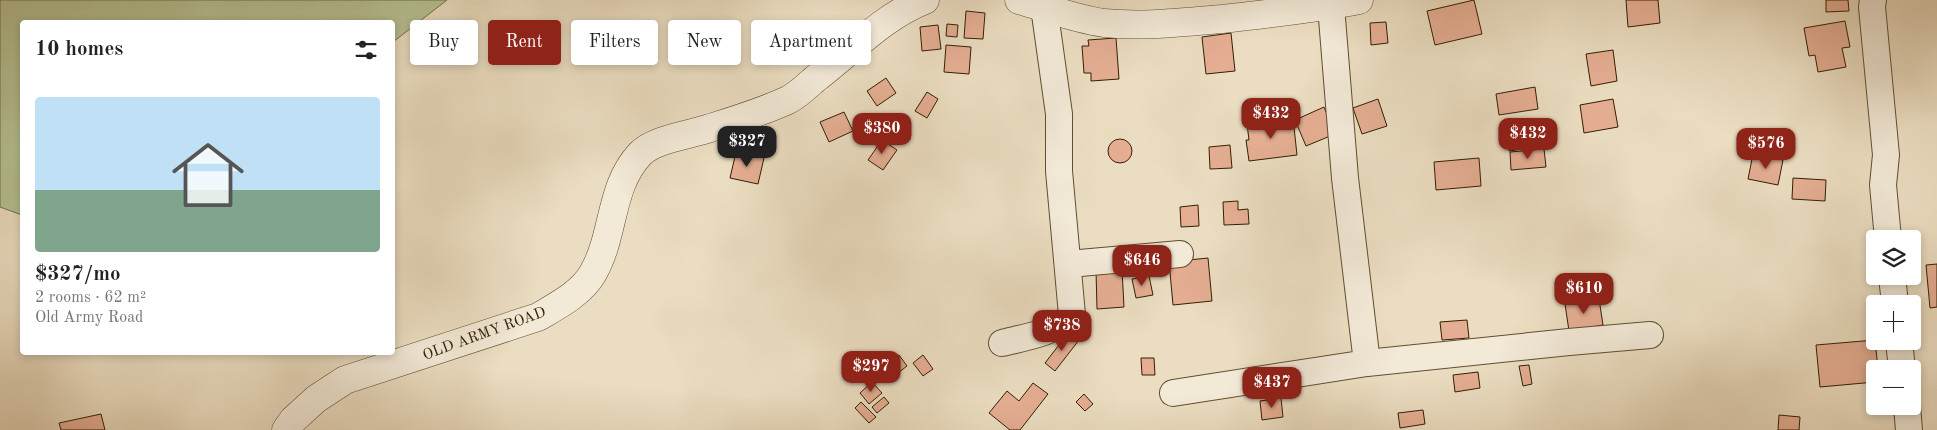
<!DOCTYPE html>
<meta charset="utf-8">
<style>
:root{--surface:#fff;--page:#f2f2f2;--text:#222;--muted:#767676;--accent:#8f2418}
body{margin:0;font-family:"Old Standard TT",serif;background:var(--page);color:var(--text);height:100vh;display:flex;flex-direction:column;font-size:19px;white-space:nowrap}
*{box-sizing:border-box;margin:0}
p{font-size:16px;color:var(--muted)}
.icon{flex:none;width:28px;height:28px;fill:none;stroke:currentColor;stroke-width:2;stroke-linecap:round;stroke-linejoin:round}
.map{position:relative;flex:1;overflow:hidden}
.drawer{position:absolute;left:20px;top:20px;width:375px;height:335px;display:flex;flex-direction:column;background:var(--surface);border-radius:5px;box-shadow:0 2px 8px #0003}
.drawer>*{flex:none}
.top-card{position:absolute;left:410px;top:20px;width:475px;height:45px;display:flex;gap:10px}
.controls{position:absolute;left:1866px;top:230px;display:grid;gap:10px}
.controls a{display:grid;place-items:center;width:55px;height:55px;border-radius:5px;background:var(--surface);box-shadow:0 2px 8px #0003;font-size:25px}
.price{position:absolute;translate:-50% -42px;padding:0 11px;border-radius:10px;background:var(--accent);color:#fff;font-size:16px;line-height:32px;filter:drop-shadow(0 1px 2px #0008)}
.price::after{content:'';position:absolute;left:50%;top:30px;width:15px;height:11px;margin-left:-8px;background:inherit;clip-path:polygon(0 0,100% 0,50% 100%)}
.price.on{background:#222;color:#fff}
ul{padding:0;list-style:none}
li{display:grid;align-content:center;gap:10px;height:265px;padding:0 15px}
li span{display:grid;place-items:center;height:155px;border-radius:5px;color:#555}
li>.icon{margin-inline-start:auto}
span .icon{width:90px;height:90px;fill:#fffc;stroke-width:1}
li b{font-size:21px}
h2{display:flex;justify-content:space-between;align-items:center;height:60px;padding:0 15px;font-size:21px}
.pill{padding:0 18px;border-radius:5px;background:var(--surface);box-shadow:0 2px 8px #0003;font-size:18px;line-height:45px}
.pill.on{background:var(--accent);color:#fff}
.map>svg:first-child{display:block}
.green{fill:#b6c193;stroke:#74704a}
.building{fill:#e5ae93;stroke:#331f02}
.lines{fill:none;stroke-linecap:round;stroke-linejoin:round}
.minor-casing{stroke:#614e32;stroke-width:28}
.tertiary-casing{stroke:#614e32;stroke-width:29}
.minor{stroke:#f2e9d7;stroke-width:26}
.tertiary{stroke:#f2e9d7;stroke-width:28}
.labels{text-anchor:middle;stroke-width:5;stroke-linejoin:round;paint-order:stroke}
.street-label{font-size:15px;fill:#331f02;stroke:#f2e9d7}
</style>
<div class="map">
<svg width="1937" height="430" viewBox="0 0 1937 430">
<rect width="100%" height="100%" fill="#ebddc1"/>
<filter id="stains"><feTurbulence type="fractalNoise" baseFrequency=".004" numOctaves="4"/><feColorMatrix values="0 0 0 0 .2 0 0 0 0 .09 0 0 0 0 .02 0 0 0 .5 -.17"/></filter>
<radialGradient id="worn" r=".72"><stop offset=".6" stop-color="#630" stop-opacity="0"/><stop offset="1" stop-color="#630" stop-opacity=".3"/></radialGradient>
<path class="green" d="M 0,0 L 447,0 L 393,42 L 392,22 L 22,22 L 22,215 L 0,207 Z"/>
<path class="building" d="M 1474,0 L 1482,34 L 1435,45 L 1427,11 Z
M 1626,0 L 1658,0 L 1660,23 L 1628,27 Z
M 1826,0 L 1848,0 L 1849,11 L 1826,12 Z
M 966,11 L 985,13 L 983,39 L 964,38 Z
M 1845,21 L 1850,47 L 1842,48 L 1846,67 L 1818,72 L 1815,55 L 1809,56 L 1804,28 Z
M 1386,22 L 1388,43 L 1371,45 L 1370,23 Z
M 947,24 L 958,25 L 957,37 L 946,36 Z
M 938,25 L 941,49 L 922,51 L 920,27 Z
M 1231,33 L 1235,71 L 1206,74 L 1202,37 Z
M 1116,38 L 1119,79 L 1091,81 L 1091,73 L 1084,73 L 1082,46 L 1089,46 L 1088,40 Z
M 946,45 L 971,47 L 969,74 L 944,72 Z
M 1613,50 L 1617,81 L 1591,86 L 1586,54 Z
M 886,78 L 896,93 L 877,106 L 867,91 Z
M 1535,87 L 1538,109 L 1499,115 L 1496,94 Z
M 927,92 L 938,99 L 927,118 L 915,111 Z
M 1378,99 L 1387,126 L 1362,134 L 1353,108 Z
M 1613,99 L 1618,127 L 1584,133 L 1580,105 Z
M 1324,107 L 1335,134 L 1306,146 L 1295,120 Z
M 844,112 L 853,131 L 829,142 L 820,122 Z
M 1293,118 L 1297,155 L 1249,161 L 1246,140 L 1249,140 L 1247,124 Z
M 1540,131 L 1542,146 L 1509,151 L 1507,135 Z
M1108 151a12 12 0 1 1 24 0a12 12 0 1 1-24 0Z
M 882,140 L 897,150 L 883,170 L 868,160 Z
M 1230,145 L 1232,168 L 1210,169 L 1209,147 Z
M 1544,149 L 1546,167 L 1511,170 L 1510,152 Z
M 736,152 L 764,158 L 758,184 L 730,178 Z
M 1753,154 L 1783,160 L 1778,185 L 1748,179 Z
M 1479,158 L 1481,186 L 1436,190 L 1434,162 Z
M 1793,178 L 1826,180 L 1825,201 L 1792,199 Z
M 1238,201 L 1238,210 L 1248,209 L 1249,224 L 1224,225 L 1223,202 Z
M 1198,205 L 1199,226 L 1181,227 L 1180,207 Z
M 1208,258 L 1212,301 L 1173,305 L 1169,262 Z
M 1937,264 L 1937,307 L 1930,308 L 1926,265 Z
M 1122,269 L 1124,307 L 1097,309 L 1096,270 Z
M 1149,276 L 1153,295 L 1136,298 L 1132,279 Z
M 1599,299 L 1603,325 L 1569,331 L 1565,304 Z
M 1467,320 L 1469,338 L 1442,340 L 1440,322 Z
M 1069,332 L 1079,340 L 1055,371 L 1045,363 Z
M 1875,340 L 1878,369 L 1875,369 L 1875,382 L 1820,387 L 1816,345 Z
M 899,355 L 907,366 L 894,376 L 886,365 Z
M 923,355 L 933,369 L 923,376 L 913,363 Z
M 1141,358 L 1154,358 L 1155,375 L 1142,375 Z
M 1529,365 L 1532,384 L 1523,386 L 1519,366 Z
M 1478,372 L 1480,388 L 1455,392 L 1453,375 Z
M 872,382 L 882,393 L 869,404 L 860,393 Z
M 1033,383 L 1048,394 L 1020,430 L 1010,430 L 989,413 L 1007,391 L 1019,401 Z
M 1084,394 L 1093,404 L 1085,411 L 1076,402 Z
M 884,397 L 889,403 L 877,413 L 872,407 Z
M 1281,398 L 1283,417 L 1262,420 L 1260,401 Z
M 861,402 L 876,417 L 869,423 L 855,408 Z
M 1423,410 L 1425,424 L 1400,428 L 1398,413 Z
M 101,414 L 105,430 L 61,430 L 59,423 Z
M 1779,415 L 1800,417 L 1799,430 L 1778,430 Z"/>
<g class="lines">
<g class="minor-casing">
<path id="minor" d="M 1873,0 L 1872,7 L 1886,155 L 1883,185 L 1888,239
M 1331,6 L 1345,178 L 1367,363
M 1069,264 L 1180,254
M 1892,276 L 1895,304
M 1899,341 L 1902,369
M 1002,343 C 1026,337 1055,333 1072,315 L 1059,171 L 1059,114 L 1044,7
M 1173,393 L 1367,363 L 1569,342 L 1650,335
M 1907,406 L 1909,430"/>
</g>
<g class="tertiary-casing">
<path id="tertiary" d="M 1019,0 C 1047,8 1075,19 1104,23 C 1144,27 1183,22 1222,19 C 1268,14 1314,9 1359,0
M 286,430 L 293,420 L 316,399 L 345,380 L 538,317 C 557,306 582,293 593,273 C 615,235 609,187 640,154 C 654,139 690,135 710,128 C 736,120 764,111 788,100 C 798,95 807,86 815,79 C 852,51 882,17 925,0"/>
</g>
<use href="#minor" class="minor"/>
<use href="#tertiary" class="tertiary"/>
</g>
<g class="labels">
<g class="street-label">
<text transform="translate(484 333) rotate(-20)" y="5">OLD ARMY ROAD</text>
</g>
</g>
<rect width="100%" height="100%" filter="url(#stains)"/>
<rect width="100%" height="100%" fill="url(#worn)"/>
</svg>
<div class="controls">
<a><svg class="icon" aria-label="layers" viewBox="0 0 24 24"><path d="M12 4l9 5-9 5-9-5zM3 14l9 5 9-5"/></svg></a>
<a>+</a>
<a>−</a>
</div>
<b class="price" style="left:1271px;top:140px">$432</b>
<b class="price" style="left:882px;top:155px">$380</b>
<b class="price" style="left:1528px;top:160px">$432</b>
<b class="price on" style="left:747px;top:168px">$327</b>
<b class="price" style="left:1766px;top:170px">$576</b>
<b class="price" style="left:1142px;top:287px">$646</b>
<b class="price" style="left:1584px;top:315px">$610</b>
<b class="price" style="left:1062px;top:352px">$738</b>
<b class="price" style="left:871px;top:393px">$297</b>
<b class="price" style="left:1272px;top:409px">$437</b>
<div class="top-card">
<a class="pill">Buy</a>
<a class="pill on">Rent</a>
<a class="pill">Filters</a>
<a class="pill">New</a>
<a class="pill">Apartment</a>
</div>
<section class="drawer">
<h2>10 homes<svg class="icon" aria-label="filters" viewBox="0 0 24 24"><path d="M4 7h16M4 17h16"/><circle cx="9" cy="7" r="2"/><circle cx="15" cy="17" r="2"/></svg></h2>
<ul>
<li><span style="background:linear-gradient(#bfe0f5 60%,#7fa58c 0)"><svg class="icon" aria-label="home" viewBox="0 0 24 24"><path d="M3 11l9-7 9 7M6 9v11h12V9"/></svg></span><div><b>$327/mo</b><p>2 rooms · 62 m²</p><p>Old Army Road</p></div></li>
</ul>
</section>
</div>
